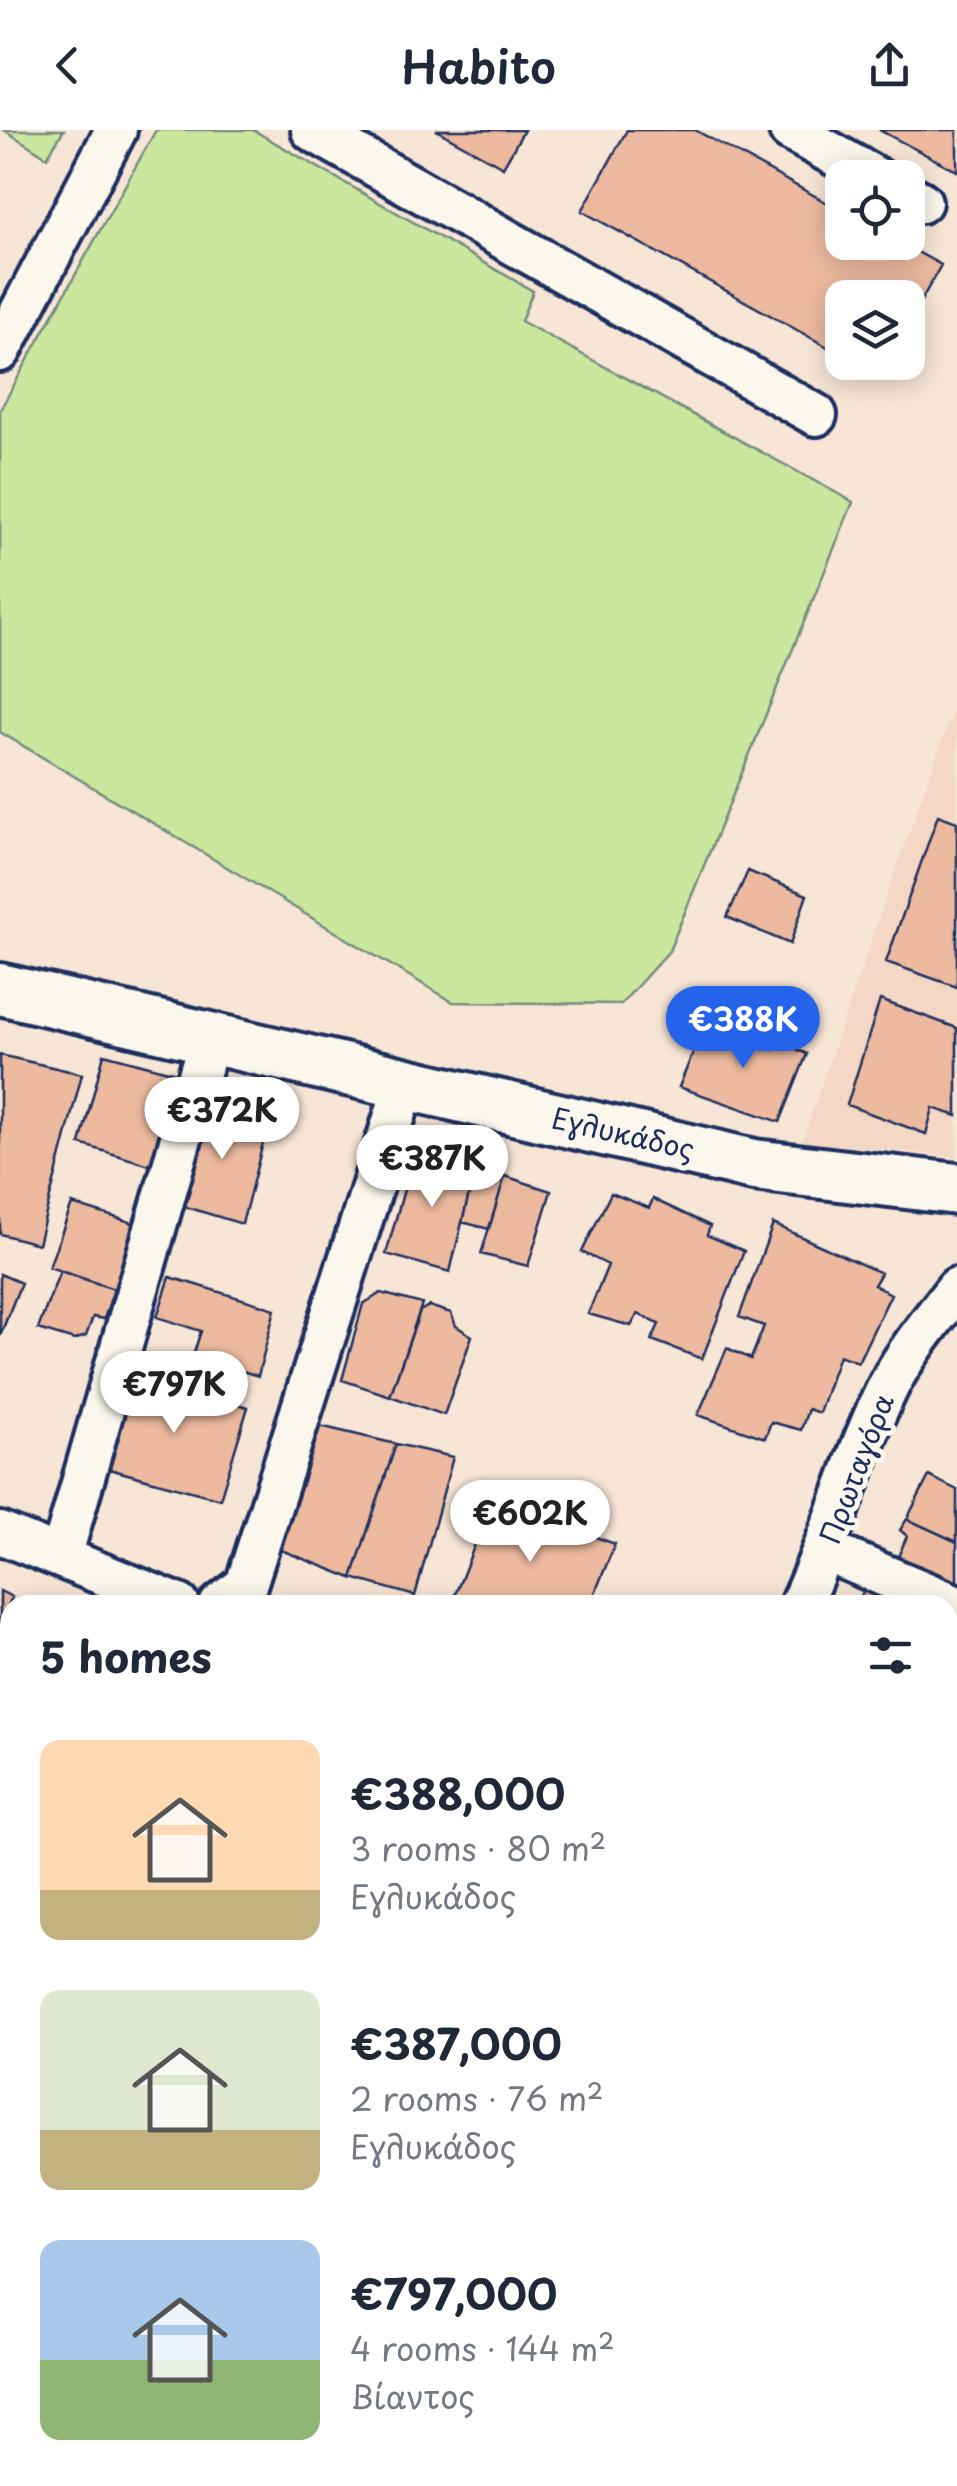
<!DOCTYPE html>
<meta charset="utf-8">
<style>
:root{--surface:#fff;--page:#f6f6f7;--text:#1f2937;--muted:#747a83;--accent:#2563eb}
body{margin:0;font-family:"Playpen Sans",sans-serif;background:var(--page);color:var(--text);height:100vh;display:flex;flex-direction:column;font-size:38px;white-space:nowrap}
*{box-sizing:border-box;margin:0}
p{font-size:32px;color:var(--muted)}
.icon{flex:none;width:55px;height:55px;fill:none;stroke:currentColor;stroke-width:2;stroke-linecap:round;stroke-linejoin:round}
.map{position:relative;flex:1;overflow:hidden}
.sheet{position:absolute;left:0px;top:1465px;width:958px;height:892px;display:flex;flex-direction:column;background:var(--surface);border-radius:30px 30px 0 0;box-shadow:0 5px 25px #0003}
.sheet>*{flex:none}
.buttons{position:absolute;left:825px;top:30px;display:grid;gap:20px}
.buttons a{display:grid;place-items:center;width:100px;height:100px;border-radius:20px;background:var(--surface);box-shadow:0 5px 25px #0003;font-size:50px}
.price{position:absolute;translate:-50% -85px;padding:0 22px;border-radius:35px;background:#fff;color:#222;font-size:32px;line-height:65px;filter:drop-shadow(0 2px 5px #0008)}
.price::after{content:'';position:absolute;left:50%;top:60px;width:30px;height:22px;margin-left:-15px;background:inherit;clip-path:polygon(0 0,100% 0,50% 100%)}
.price.current{background:var(--accent);color:#fff}
ul{padding:0;list-style:none}
li{display:flex;align-items:center;gap:30px;height:250px;padding:0 40px}
li span{display:grid;place-items:center;flex:none;width:280px;height:200px;border-radius:20px;color:#555}
li>.icon{margin-inline-start:auto}
span .icon{width:120px;height:120px;fill:#fffc;stroke-width:1}
li b{font-size:42px}
h2{display:flex;justify-content:space-between;align-items:center;height:120px;padding:0 40px;font-size:42px}
header{display:flex;justify-content:space-between;align-items:center;height:130px;padding:0 40px;background:var(--surface);font-size:45px;font-weight:600}
.map>svg:first-child{display:block}
.built{fill:#f4d8c5}
.green{fill:#cbe79e;stroke:#738b7e;stroke-width:2.5}
.building{fill:#edba9f;stroke:#1b2f5e;stroke-width:2.5}
.lines{fill:none;stroke-linecap:round;stroke-linejoin:round}
.minor-casing{stroke:#1b2f5e;stroke-width:48}
.major-casing{stroke:#1b2f5e;stroke-width:58}
.minor{stroke:#fbf7ec;stroke-width:40}
.major{stroke:#fbf7ec;stroke-width:50}
.labels{text-anchor:middle;stroke-width:10;stroke-linejoin:round;paint-order:stroke}
.street-label{font-size:28px;fill:#1b2f5e;stroke:#fbf7ec}
</style>
<header><svg class="icon" aria-label="back" viewBox="0 0 24 24"><path d="M15 5l-7 7 7 7"/></svg>Habito<svg class="icon" aria-label="share" viewBox="0 0 24 24"><path d="M12 15V3M7 8l5-5 5 5M5 13v7h14v-7"/></svg></header>
<div class="map">
<svg width="957" height="2356" viewBox="0 0 957 2356">
<rect width="100%" height="100%" fill="#f7e5d5"/>
<filter id="ink" filterUnits="userSpaceOnUse"><feTurbulence type="fractalNoise" baseFrequency=".01" numOctaves="2"/><feDisplacementMap in="SourceGraphic" scale="20" xChannelSelector="R" yChannelSelector="G"/><feConvolveMatrix kernelMatrix="1 2 1 2 8 2 1 2 1" color-interpolation-filters="sRGB"/></filter>
<g filter="url(#ink)">
<path class="built" d="M 957,570 L 957,1027 L 802,1011 L 894,744 Z"/>
<path class="green" d="M 4,0 L 64,0 L 47,27 Z
M 156,0 L 253,0 L 533,161 L 521,191 L 853,372 L 669,821 L 621,874 L 453,872 L 0,602 L 0,280 Z"/>
<path class="building" d="M 436,0 L 524,0 L 503,37 Z
M 627,0 L 695,0 L 842,81 L 842,112 L 899,112 L 941,135 L 908,194 L 908,168 L 842,168 L 842,225 L 582,81 Z
M 879,0 L 957,0 L 957,41 Z
M 857,232 L 886,232 L 879,245 Z
M 938,685 L 957,692 L 957,857 L 886,832 Z
M 748,741 L 807,765 L 790,814 L 727,787 Z
M 880,870 L 957,898 L 957,986 L 933,978 L 926,1004 L 847,975 Z
M 707,888 L 749,900 L 742,912 L 773,920 L 777,910 L 807,924 L 780,992 L 679,957 Z
M 104,924 L 183,945 L 156,1037 L 80,1014 Z
M 0,925 L 82,944 L 38,1114 L 0,1104 Z
M 202,974 L 270,986 L 242,1094 L 173,1073 Z
M 416,1017 L 476,1035 L 450,1142 L 386,1124 Z
M 476,1035 L 505,1046 L 489,1099 L 462,1092 Z
M 505,1046 L 551,1061 L 528,1136 L 481,1124 Z
M 611,1063 L 649,1078 L 653,1069 L 710,1096 L 707,1105 L 744,1121 L 702,1229 L 652,1210 L 659,1194 L 638,1184 L 631,1196 L 588,1184 L 608,1135 L 582,1122 Z
M 72,1074 L 137,1094 L 114,1159 L 49,1137 Z
M 773,1094 L 881,1143 L 874,1155 L 891,1164 L 858,1232 L 839,1225 L 819,1283 L 808,1279 L 801,1300 L 771,1292 L 765,1308 L 698,1285 L 727,1218 L 751,1229 L 764,1196 L 739,1187 Z
M 60,1141 L 114,1159 L 104,1189 L 93,1187 L 86,1206 L 74,1210 L 38,1199 Z
M 0,1144 L 21,1153 L 0,1206 Z
M 170,1147 L 275,1179 L 258,1246 L 193,1226 L 201,1201 L 157,1187 Z
M 381,1163 L 422,1174 L 390,1266 L 342,1250 L 363,1174 Z
M 429,1176 L 451,1183 L 456,1196 L 472,1206 L 444,1285 L 390,1266 L 420,1181 Z
M 126,1242 L 248,1277 L 220,1369 L 102,1337 Z
M 320,1296 L 396,1314 L 352,1448 L 281,1420 Z
M 396,1314 L 453,1327 L 415,1466 L 352,1448 Z
M 929,1346 L 957,1360 L 957,1412 L 907,1389 Z
M 492,1371 L 537,1388 L 534,1406 L 565,1412 L 571,1398 L 615,1414 L 590,1475 L 451,1475 Z
M 907,1389 L 957,1412 L 957,1462 L 894,1436 L 907,1406 L 900,1400 Z
M 867,1453 L 915,1475 L 857,1475 Z
M 0,1461 L 12,1467 L 0,1494 Z
M 10,1542 L 10,1564 L 1,1559 Z
M 953,1595 L 957,1597 L 957,1651 L 948,1647 L 948,1607 Z
M 948,1647 L 957,1651 L 957,1700 L 948,1696 Z
M 4,1717 L 10,1720 L 10,1817 L 0,1812 L 0,1727 Z
M 948,1726 L 957,1731 L 957,1778 L 954,1784 L 948,1781 Z
M 957,1797 L 957,1832 L 948,1828 L 948,1819 Z
M 957,1857 L 957,1900 L 948,1920 L 948,1876 Z
M 957,1900 L 957,1956 L 948,1951 L 948,1920 Z
M 0,1926 L 9,1930 L 0,1954 Z
M 957,2048 L 957,2088 L 948,2083 L 948,2068 Z
M 948,2083 L 957,2088 L 955,2253 L 948,2249 Z
M 948,2336 L 957,2341 L 957,2356 L 928,2356 L 933,2348 L 948,2348 Z
M 510,2348 L 586,2348 L 583,2356 L 508,2356 Z
M 807,2348 L 899,2348 L 907,2352 L 905,2356 L 803,2356 Z"/>
<g class="lines">
<g class="minor-casing">
<path id="minor" d="M 312,0 L 816,285
M 790,0 L 876,48
M 908,65 L 921,72
M 0,221 L 116,0
M 0,1403 L 179,1475
M 826,1421 L 957,1476
M 61,1427 L 210,907
M 220,1475 L 246,1455 L 405,954
M 800,1475 C 834,1403 854,1324 890,1253 C 908,1219 934,1188 957,1158
M 948,1565 L 957,1544
M 948,1714 L 957,1718
M 0,1860 L 10,1865
M 948,1966 L 957,1971
M 0,2022 L 10,2025
M 0,2256 L 10,2261
M 948,2284 L 957,2288
M 707,2348 L 722,2356
M 202,2356 L 205,2348"/>
</g>
<g class="major-casing">
<path id="major" d="M 0,859 L 754,1035 L 957,1059"/>
</g>
<use href="#minor" class="minor"/>
<use href="#major" class="major"/>
</g>
</g>
<g class="labels">
<g class="street-label">
<text transform="translate(623 1004) rotate(13)" y="10">Εγλυκάδος</text>
<text transform="translate(857 1339) rotate(-69)" y="10">Πρωταγόρα</text>
</g>
</g>
</svg>
<div class="buttons">
<a><svg class="icon" aria-label="locate" viewBox="0 0 24 24"><circle cx="12" cy="12" r="6"/><path d="M12 2v4M12 18v4M2 12h4M18 12h4"/></svg></a>
<a><svg class="icon" aria-label="layers" viewBox="0 0 24 24"><path d="M12 4l9 5-9 5-9-5zM3 14l9 5 9-5"/></svg></a>
</div>
<b class="price current" style="left:743px;top:941px">€388K</b>
<b class="price" style="left:222px;top:1032px">€372K</b>
<b class="price" style="left:432px;top:1080px">€387K</b>
<b class="price" style="left:174px;top:1306px">€797K</b>
<b class="price" style="left:530px;top:1435px">€602K</b>
<section class="sheet">
<h2>5 homes<svg class="icon" aria-label="filters" viewBox="0 0 24 24"><path d="M4 7h16M4 17h16"/><circle cx="9" cy="7" r="2"/><circle cx="15" cy="17" r="2"/></svg></h2>
<ul>
<li><span style="background:linear-gradient(#ffd9b3 75%,#c2b280 0)"><svg class="icon" aria-label="home" viewBox="0 0 24 24"><path d="M3 11l9-7 9 7M6 9v11h12V9"/></svg></span><div><b>€388,000</b><p>3 rooms · 80 m²</p><p>Εγλυκάδος</p></div></li>
<li><span style="background:linear-gradient(#dfe7d0 70%,#c2b280 0)"><svg class="icon" aria-label="home" viewBox="0 0 24 24"><path d="M3 11l9-7 9 7M6 9v11h12V9"/></svg></span><div><b>€387,000</b><p>2 rooms · 76 m²</p><p>Εγλυκάδος</p></div></li>
<li><span style="background:linear-gradient(#a9c7e8 60%,#8fb573 0)"><svg class="icon" aria-label="home" viewBox="0 0 24 24"><path d="M3 11l9-7 9 7M6 9v11h12V9"/></svg></span><div><b>€797,000</b><p>4 rooms · 144 m²</p><p>Βίαντος</p></div></li>
</ul>
</section>
</div>
